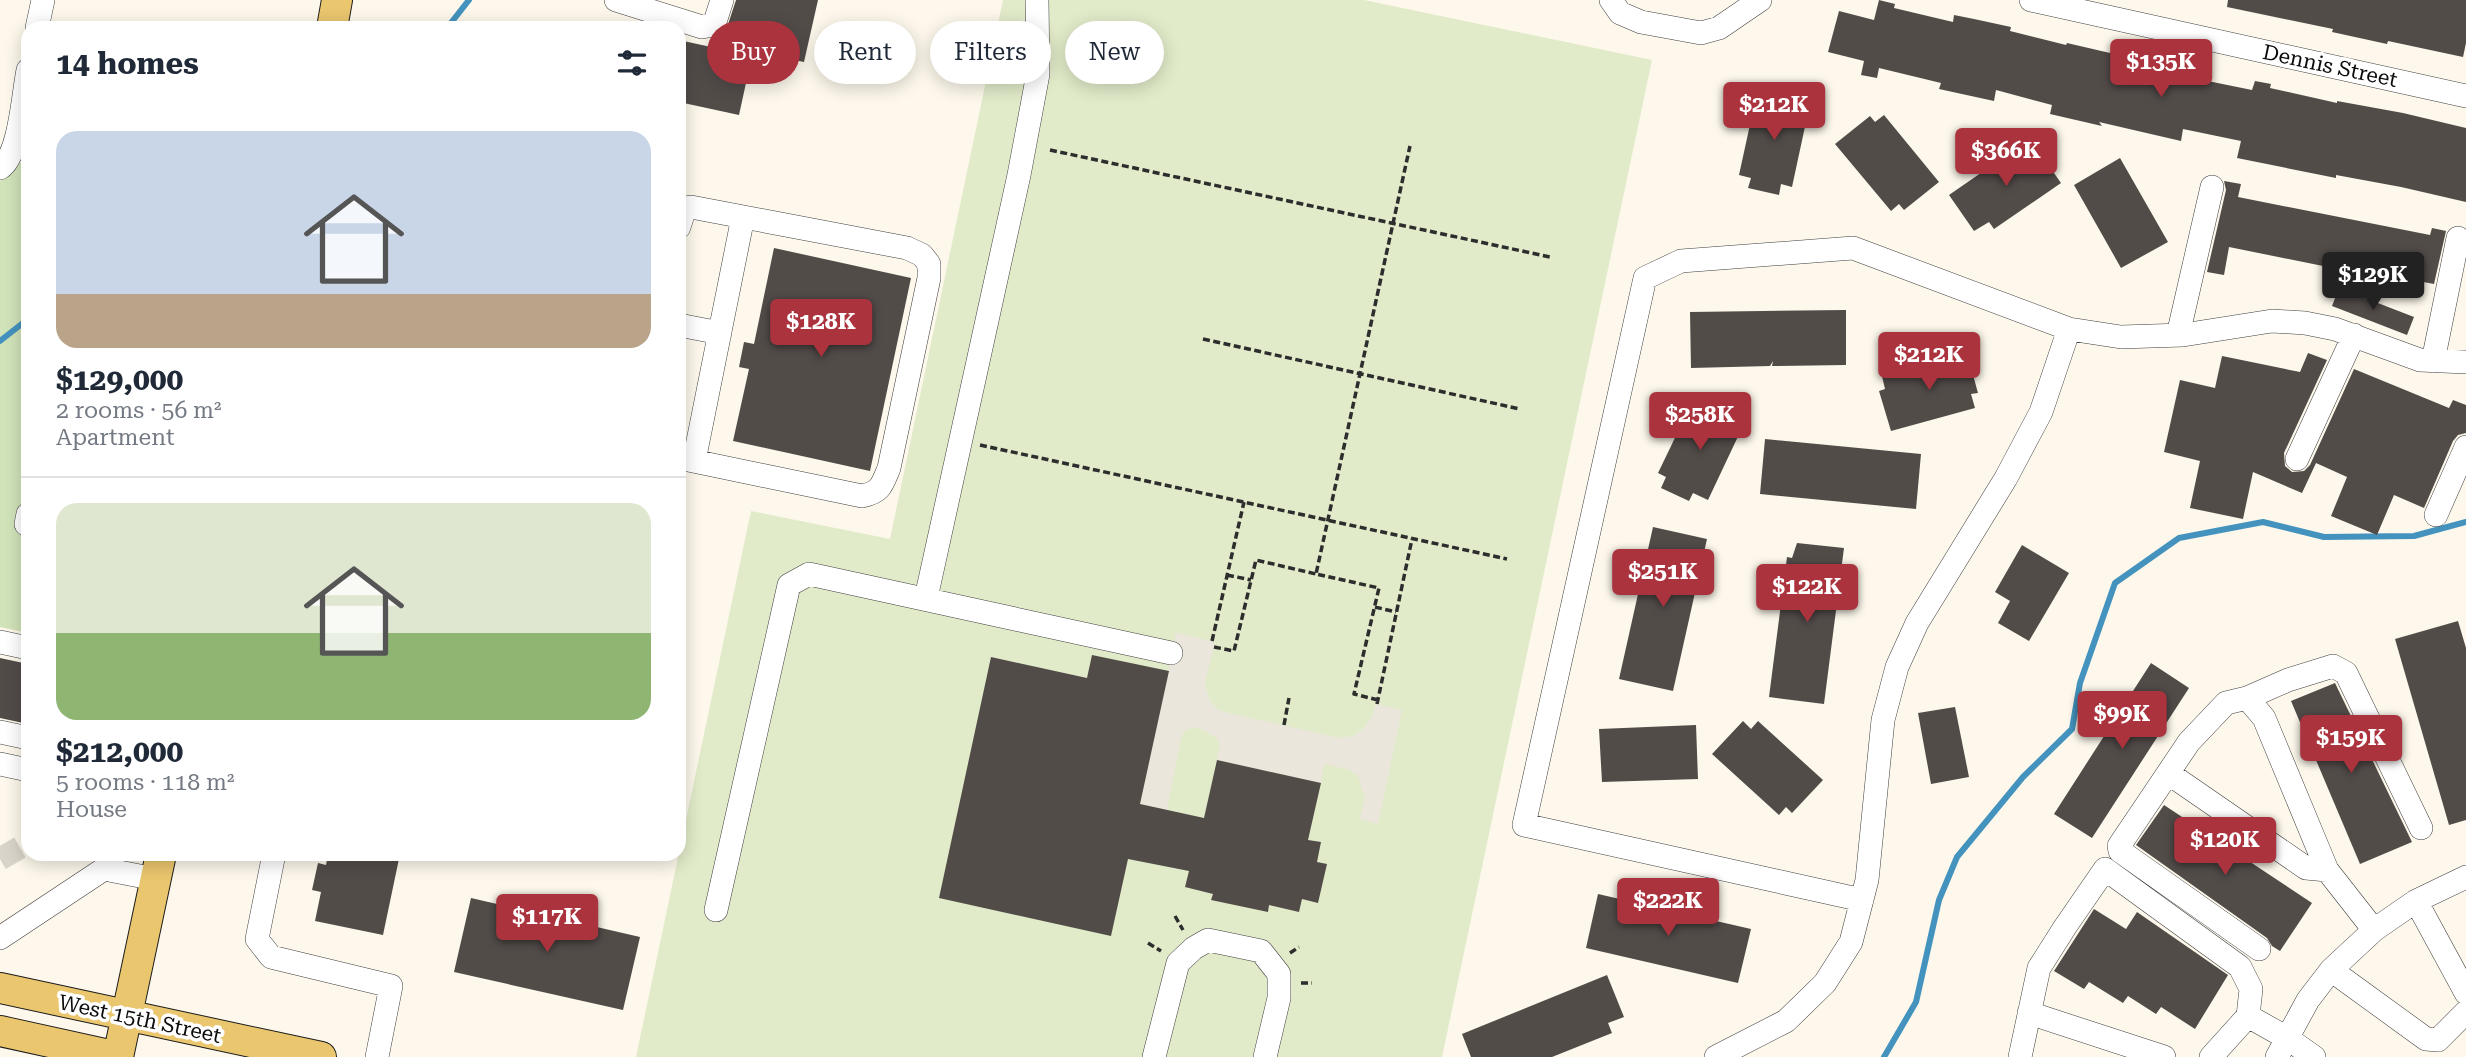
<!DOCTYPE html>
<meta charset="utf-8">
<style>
:root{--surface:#fff;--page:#f2f2f3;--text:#1f2937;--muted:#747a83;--line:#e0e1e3;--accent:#ab333e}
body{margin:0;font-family:"Roboto Serif",serif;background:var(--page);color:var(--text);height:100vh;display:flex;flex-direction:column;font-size:26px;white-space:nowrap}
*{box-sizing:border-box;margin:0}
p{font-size:23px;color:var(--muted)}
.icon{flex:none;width:38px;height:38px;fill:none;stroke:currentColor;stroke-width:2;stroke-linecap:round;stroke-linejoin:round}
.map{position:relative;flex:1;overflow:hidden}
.side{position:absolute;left:21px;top:21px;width:665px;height:840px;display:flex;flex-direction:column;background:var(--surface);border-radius:21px;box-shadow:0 4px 18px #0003}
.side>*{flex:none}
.guide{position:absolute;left:707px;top:21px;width:665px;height:63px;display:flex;gap:14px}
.price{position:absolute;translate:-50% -60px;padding:0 16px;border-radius:7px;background:var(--accent);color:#fff;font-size:23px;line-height:46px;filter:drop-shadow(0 2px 4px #0008)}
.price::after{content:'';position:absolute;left:50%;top:42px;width:21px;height:16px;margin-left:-10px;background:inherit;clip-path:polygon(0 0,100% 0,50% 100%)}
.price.current{background:#222;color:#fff}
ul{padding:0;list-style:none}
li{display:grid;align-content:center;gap:14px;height:371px;padding:0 35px}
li+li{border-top:2px solid var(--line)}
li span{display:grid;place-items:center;height:217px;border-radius:21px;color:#555}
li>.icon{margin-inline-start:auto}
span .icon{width:126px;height:126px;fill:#fffc;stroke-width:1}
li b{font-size:30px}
h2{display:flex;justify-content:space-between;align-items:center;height:84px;padding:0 35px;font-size:30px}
.chip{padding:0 24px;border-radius:32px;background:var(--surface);box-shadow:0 4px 18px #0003;font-size:24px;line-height:63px}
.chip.current{background:var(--accent);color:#fff}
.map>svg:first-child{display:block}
.green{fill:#d1e3b9}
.pitch{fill:#e1ebc9}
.plaza{fill:#ebe6dc}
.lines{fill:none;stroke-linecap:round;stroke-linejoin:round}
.stream{stroke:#4493be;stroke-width:6}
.building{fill:#524c49}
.minor-tunnel{stroke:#d9d4c9;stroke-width:23;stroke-dasharray:23 11;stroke-linecap:butt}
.minor-casing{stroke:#3e3e3e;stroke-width:24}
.major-casing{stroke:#1c1c1c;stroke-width:32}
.path{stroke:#2d2d2d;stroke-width:3.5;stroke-dasharray:7 3.5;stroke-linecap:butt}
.minor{stroke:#fff;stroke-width:23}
.major{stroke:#eac66e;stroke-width:30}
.labels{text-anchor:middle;stroke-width:7;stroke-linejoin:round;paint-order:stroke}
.street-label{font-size:21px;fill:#0b0b0b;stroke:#fff}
</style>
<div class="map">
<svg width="2466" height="1057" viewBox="0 0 2466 1057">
<rect width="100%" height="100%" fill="#fdf8eb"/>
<path class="green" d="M 28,156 L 28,633 L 0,627 L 0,181 Z"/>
<path class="pitch" d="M 1003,0 L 1364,0 L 1652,60 L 1442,1057 L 636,1057 L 751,511 L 890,539 Z"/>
<path class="plaza" d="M 1176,633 L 1215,642 L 1205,682 L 1206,689 L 1210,701 L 1217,709 L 1225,712 L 1339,738 L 1353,736 L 1363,729 L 1372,717 L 1376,704 L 1402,710 L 1378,824 L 1360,819 L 1365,797 L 1358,776 L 1350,770 L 1324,764 L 1321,783 L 1217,760 L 1220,746 L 1218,739 L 1200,728 L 1190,728 L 1185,731 L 1181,738 L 1167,810 L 1140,804 Z"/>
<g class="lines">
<path class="stream" d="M 447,28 L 469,0
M 0,341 L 28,319
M 1884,1057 L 1916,1002 L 1939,900 L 1957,857 L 2023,777 L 2072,729 L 2080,683 L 2115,583 L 2179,538 L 2263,522 L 2324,537 L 2414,536 L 2466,522"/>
</g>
<path class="building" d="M 736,0 L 818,0 L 804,62 L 753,51 L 739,115 L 679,102 L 679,40 L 720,49 Z
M 1879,0 L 1895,4 L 1894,8 L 1953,22 L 1954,15 L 1974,19 L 2011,27 L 2010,31 L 2066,45 L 2067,43 L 2110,53 L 2111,51 L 2195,68 L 2193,78 L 2252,90 L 2255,81 L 2271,84 L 2270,88 L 2337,103 L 2337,101 L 2403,113 L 2466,128 L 2466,202 L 2401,187 L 2336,175 L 2336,178 L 2237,158 L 2241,141 L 2183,129 L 2181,141 L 2099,122 L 2102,126 L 2050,114 L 2052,105 L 1996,90 L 1994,101 L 1939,89 L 1941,83 L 1879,68 L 1877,78 L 1861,75 L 1864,61 L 1828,52 L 1839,11 L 1874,20 Z
M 2228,0 L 2466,0 L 2466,43 L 2463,57 L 2388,41 L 2387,44 L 2332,32 L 2333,29 L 2227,7 Z
M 1769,88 L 1792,94 L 1790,104 L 1809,108 L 1792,187 L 1781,184 L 1779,195 L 1748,188 L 1751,178 L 1739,175 L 1756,97 L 1767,99 Z
M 1884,115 L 1939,182 L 1904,210 L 1899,204 L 1891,211 L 1835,144 L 1870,116 L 1875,122 Z
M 2030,139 L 2061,183 L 1994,229 L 1989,222 L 1974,231 L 1949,195 Z
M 2120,158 L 2168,242 L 2121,268 L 2074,185 Z
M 2224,181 L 2241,184 L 2238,197 L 2430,235 L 2432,228 L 2446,231 L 2434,284 L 2413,280 L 2412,284 L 2229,247 L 2224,275 L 2207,272 L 2226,190 Z
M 774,248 L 911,278 L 870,471 L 733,441 L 749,369 L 739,367 L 744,342 L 754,344 Z
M 2339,288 L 2414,317 L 2407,335 L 2332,306 Z
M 1846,310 L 1846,365 L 1772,366 L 1773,361 L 1770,366 L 1691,368 L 1690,312 Z
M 1967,353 L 1978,393 L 1971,394 L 1975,408 L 1891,431 L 1879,391 L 1885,389 L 1882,376 Z
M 2308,353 L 2327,360 L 2284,453 L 2285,466 L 2292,472 L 2304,471 L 2310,465 L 2354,369 L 2449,408 L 2453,400 L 2466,405 L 2466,433 L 2458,435 L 2453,441 L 2424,508 L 2394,495 L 2377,535 L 2331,516 L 2347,477 L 2316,463 L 2302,493 L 2253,472 L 2243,519 L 2190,508 L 2200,461 L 2164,452 L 2180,380 L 2215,388 L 2222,356 L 2300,372 Z
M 1716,402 L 1740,414 L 1735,425 L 1742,428 L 1708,500 L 1693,493 L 1689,501 L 1661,488 L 1666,477 L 1658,473 L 1685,417 L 1694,421 L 1702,405 L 1712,411 Z
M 1765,439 L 1921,454 L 1916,509 L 1760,494 Z
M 1653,527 L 1707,539 L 1673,691 L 1619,679 Z
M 1797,543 L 1844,548 L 1824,704 L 1769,697 L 1787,557 L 1792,558 Z
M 2022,545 L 2069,573 L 2029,641 L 1998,623 L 2010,601 L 1995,592 Z
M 2458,621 L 2466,648 L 2466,820 L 2449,825 L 2395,639 Z
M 1092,655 L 1169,671 L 1140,804 L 1204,818 L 1217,760 L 1321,783 L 1308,840 L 1321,842 L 1317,862 L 1327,864 L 1318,903 L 1302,899 L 1299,912 L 1269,905 L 1268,912 L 1211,900 L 1213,894 L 1185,887 L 1189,871 L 1128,859 L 1111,936 L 939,898 L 991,657 L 1087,678 Z
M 0,658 L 28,664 L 28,724 L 0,718 Z
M 2151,663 L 2189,688 L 2092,838 L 2054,814 Z
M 2335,683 L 2412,842 L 2360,864 L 2291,701 Z
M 1955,707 L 1969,777 L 1931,784 L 1918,713 Z
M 1743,721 L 1751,729 L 1758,721 L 1823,780 L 1792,813 L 1786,807 L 1779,815 L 1712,754 Z
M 1696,725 L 1698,779 L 1602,782 L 1599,729 Z
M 2164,805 L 2312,903 L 2280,951 L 2272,946 L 2267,938 L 2136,845 Z
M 328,854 L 400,854 L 383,935 L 315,921 L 321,892 L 312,890 L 318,863 L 326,865 Z
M 1598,894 L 1751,929 L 1738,983 L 1586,948 Z
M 471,898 L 640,937 L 623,1010 L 454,972 Z
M 2094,909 L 2126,929 L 2137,912 L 2228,975 L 2195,1029 L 2161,1007 L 2156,1014 L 2128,996 L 2123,1003 L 2089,982 L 2084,989 L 2054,971 Z
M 1607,975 L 1624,1017 L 1608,1023 L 1612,1033 L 1552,1057 L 1471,1057 L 1462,1034 Z"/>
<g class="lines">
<path class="minor-tunnel" d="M 0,859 L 28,843"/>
<g class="minor-casing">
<path id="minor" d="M 616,0 L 702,27 L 714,25 L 722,0
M 1611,0 L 1620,13 L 1641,22 L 1701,33 L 1719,28 L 1760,0
M 2031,0 L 2466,96
M 37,28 L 43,0
M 0,168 C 20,155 23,94 28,70
M 679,227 L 685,208 L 691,207 L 907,248 L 922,255 L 929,264 L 929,278 L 889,468 C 882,485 881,492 862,496 L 679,458
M 679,325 L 720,333
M 2178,335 L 2212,187
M 2433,361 L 2458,238
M 2297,459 L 2354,335
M 694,461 L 743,217
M 28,514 L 26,524 L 28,524
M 2436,515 L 2466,447
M 926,598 L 1019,175 L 1038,74 L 1037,0
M 0,642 L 28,648
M 2247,698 L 2288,680 L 2333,666 L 2346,673 L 2421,828
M 0,732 L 28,738
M 0,764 L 28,770
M 2168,773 L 2306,868 L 2327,870
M 274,854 L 257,939 L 271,957 L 391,986 L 377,1057
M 1862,900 L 1524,825 L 1645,278 L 1681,261 L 1853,248 L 2069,329
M 2416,901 L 2466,993
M 716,910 L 789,585 L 809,574 L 1171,653
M 0,938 L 104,869 L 155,879
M 2259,949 L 2120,851 L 2119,846 L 2189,742 L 2226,703 L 2247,698 L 2264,718 L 2327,870 L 2374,930
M 2331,970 L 2426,1039 L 2438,1040 L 2466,1012
M 2029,1013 L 2164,1057
M 1154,1057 L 1178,963 L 1194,948 L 1208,940 L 1261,951 L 1279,974 L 1279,998 L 1265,1057
M 1716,1057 L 1786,1021 L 1825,983 L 1851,942 L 1867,880 L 1883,720 L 1897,667 L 1917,623 L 2006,478 L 2041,412 L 2069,329 L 2121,337 L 2183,335 L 2272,321 L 2305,323 L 2335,329 L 2420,360 L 2466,362
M 2020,1057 L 2039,968 L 2065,927 L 2105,869 L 2240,967 L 2251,989 L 2248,1016 L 2287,1038 L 2314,1057
M 2211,1057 L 2248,1016
M 2277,1057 L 2308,1000 L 2331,970 L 2374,930 L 2416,901 L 2466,877"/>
</g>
<g class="major-casing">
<path id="major" d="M 332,28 L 337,0
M 0,988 L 321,1057
M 0,1031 L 118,1057
M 118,1057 L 161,854"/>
</g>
<path class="path" d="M 1050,150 L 1550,257
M 1203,339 L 1520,409
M 980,445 L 1507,559
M 1227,575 L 1251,580
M 1375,607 L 1396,612
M 1212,641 L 1244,502
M 1214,647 L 1234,651 L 1256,560 L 1316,574
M 1378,700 L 1354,694 L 1379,588 L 1316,574 L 1410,146
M 1377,704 L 1412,539
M 1284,725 L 1289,698
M 1175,916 L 1183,930
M 1148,943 L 1161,951
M 1290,953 L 1299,947
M 1301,983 L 1312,983"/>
<use href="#minor" class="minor"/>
<use href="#major" class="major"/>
</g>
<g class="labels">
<g class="street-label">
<text transform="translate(2330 66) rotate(12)" y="7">Dennis Street</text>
<text transform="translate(140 1019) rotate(12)" y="7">West 15th Street</text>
</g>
</g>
</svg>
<b class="price" style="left:2161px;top:99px">$135K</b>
<b class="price" style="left:1774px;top:142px">$212K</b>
<b class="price" style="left:2006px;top:188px">$366K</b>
<b class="price current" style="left:2373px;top:312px">$129K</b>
<b class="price" style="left:821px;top:359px">$128K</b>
<b class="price" style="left:1929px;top:392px">$212K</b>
<b class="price" style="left:1700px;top:452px">$258K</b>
<b class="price" style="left:1663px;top:609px">$251K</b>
<b class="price" style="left:1807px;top:624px">$122K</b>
<b class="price" style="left:2122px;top:751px">$99K</b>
<b class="price" style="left:2351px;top:775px">$159K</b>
<b class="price" style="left:2225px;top:877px">$120K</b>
<b class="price" style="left:1668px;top:938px">$222K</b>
<b class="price" style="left:547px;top:954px">$117K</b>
<div class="guide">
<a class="chip current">Buy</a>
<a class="chip">Rent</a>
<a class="chip">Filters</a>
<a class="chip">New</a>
</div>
<section class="side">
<h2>14 homes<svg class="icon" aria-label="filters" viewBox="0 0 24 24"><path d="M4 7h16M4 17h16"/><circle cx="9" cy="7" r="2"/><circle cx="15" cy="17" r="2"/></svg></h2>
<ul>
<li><span style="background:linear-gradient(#c9d6e8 75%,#b9a48a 0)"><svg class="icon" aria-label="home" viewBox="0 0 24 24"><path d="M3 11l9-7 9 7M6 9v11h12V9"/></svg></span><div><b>$129,000</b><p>2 rooms · 56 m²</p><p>Apartment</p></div></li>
<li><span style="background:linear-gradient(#dfe7d0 60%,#8fb573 0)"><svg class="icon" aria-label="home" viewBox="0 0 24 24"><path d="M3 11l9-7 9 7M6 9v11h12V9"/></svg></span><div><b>$212,000</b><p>5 rooms · 118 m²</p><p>House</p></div></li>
</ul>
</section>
</div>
